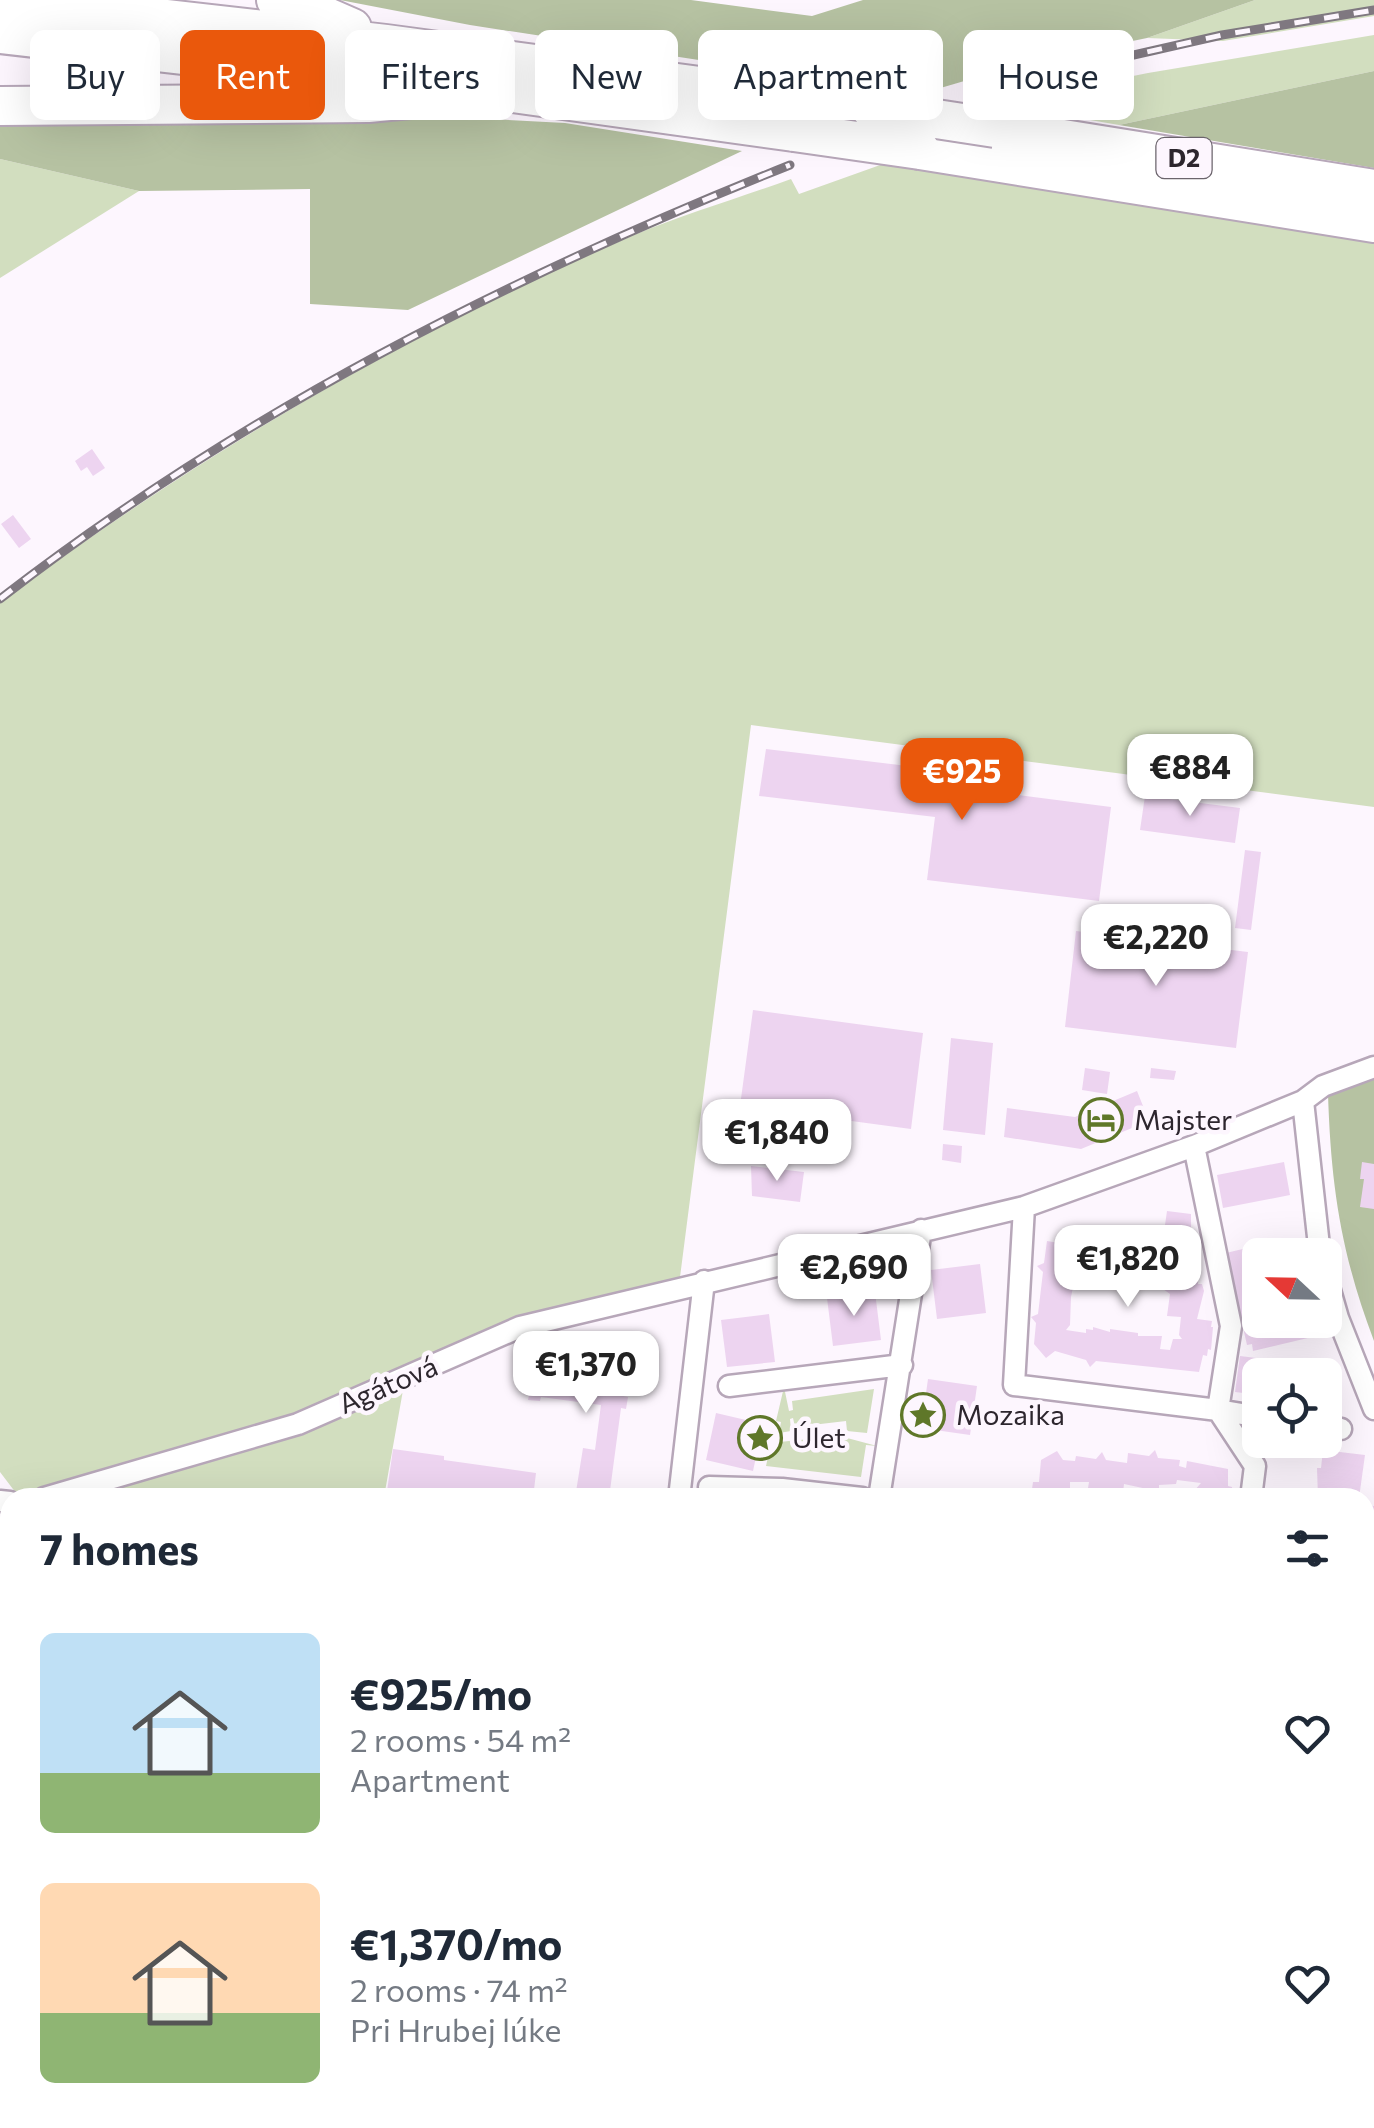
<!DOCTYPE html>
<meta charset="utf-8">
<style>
:root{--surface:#fff;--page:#f6f6f7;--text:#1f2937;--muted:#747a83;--accent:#ea580c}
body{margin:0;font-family:Commissioner,sans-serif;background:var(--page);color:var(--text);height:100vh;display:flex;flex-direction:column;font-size:38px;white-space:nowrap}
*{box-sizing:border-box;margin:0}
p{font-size:32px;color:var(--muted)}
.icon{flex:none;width:55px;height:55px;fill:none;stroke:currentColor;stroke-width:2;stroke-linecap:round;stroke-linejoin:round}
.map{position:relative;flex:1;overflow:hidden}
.side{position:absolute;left:0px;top:1488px;width:1375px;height:642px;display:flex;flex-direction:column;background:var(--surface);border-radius:30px 30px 0 0;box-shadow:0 10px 40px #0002}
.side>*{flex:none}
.top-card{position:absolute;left:30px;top:30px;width:1315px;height:90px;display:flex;gap:20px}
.needle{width:65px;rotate:292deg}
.fabs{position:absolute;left:1242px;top:1238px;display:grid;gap:20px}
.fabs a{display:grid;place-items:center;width:100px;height:100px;border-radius:15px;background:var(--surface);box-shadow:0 10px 40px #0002;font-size:50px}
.price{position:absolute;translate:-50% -85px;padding:0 22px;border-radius:20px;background:#fff;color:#222;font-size:32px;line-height:65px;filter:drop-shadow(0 2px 5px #0008)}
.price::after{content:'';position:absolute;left:50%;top:60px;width:30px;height:22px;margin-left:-15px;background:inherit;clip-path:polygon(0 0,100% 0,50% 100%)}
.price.active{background:var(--accent);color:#fff}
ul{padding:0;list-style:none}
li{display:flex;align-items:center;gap:30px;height:250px;padding:0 40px}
li span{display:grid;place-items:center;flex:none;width:280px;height:200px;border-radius:15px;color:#555}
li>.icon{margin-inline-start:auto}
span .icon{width:120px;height:120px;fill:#fffc;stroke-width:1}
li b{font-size:42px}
h2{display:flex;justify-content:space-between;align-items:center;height:120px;padding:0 40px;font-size:42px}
.pill{padding:0 35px;border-radius:15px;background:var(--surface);box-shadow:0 10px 40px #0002;font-size:35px;line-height:90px}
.pill.active{background:var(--accent);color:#fff}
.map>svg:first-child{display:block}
.green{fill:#d2debf}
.forest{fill:#b6c2a2}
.building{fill:#edd4f0}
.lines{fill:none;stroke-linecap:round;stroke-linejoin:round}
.street-casing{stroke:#b7a7b9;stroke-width:25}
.secondary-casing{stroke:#b7a7b9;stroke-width:32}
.highway-casing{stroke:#b7a7b9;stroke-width:42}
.street{stroke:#fff;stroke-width:20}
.secondary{stroke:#fff;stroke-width:28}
.highway{stroke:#fff;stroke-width:38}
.tram{stroke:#7f7880;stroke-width:2.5}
.rail-casing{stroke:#7f7880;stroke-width:9}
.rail{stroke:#fdf6fe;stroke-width:5;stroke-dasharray:15;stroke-linecap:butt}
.highway-bridge-casing{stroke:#b7a7b9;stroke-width:42;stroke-linecap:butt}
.highway-bridge{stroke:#fff;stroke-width:38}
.labels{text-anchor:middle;stroke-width:9;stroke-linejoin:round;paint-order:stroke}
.shield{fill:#fdf6fe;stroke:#6b646c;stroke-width:2.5}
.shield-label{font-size:25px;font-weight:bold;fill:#2d262e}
.poi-label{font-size:28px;fill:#2d262e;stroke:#fdf6fe;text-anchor:start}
.street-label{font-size:28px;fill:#2d262e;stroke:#fdf6fe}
</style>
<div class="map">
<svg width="1374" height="2128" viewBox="0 0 1374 2128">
<rect width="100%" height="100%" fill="#fdf6fe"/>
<path class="green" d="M 1255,0 L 1374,0 L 1374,16 L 1223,41 L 1147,38 Z
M 1374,35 L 1374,71 L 1119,125 L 1009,106 L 1008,101 L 1148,73 Z
M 0,159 L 139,191 L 0,278 Z
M 883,164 L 959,172 L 1374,242 L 1374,807 L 751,725 L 679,1285 L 520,1327 L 405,1379 L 384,1497 L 19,1497 L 0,1472 L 0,603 C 196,456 409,332 634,235 C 685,214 739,198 791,179 L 799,194 Z
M 784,1387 L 789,1411 L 793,1410 L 792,1401 L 874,1389 L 867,1433 L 847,1431 L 846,1421 L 795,1427 L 793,1418 L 790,1419 L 791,1431 L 779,1433 L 781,1422 L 776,1421 Z
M 836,1435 L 877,1446 L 866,1445 L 861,1477 L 766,1466 L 771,1443 L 798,1440 L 801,1451 L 800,1440 L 825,1437 L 831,1439 Z
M 1365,1935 L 1374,1936 L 1371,2012 L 1365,2013 Z
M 0,1954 L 10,1955 L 10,2120 L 915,2120 L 928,2128 L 0,2128 Z"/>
<path class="forest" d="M 340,0 L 691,0 L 812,16 L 863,0 L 1255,0 L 1147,38 L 1026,63 L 920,94 L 470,25 Z
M 1374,71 L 1374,168 L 1119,125 Z
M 0,115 L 412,115 L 565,123 L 742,151 L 408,310 L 310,304 L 310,189 L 139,191 L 0,159 Z
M 1374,1077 L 1374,1341 C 1341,1254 1331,1186 1328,1094 Z"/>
<path class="building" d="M 92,449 L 105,468 L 93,476 L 87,467 L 81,471 L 75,461 Z
M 13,515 L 31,539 L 19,548 L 1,524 Z
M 766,749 L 941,770 L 939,785 L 1111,807 L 1099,901 L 927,880 L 935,817 L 759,796 Z
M 1145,796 L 1240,808 L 1235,843 L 1140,830 Z
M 1245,850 L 1261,852 L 1251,930 L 1235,928 Z
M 1076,931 L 1248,952 L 1236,1048 L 1065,1027 Z
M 753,1010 L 923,1033 L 911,1129 L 740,1106 Z
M 951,1038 L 993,1043 L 985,1135 L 943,1130 Z
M 1085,1068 L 1110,1072 L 1107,1094 L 1082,1090 Z
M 1151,1068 L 1176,1071 L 1174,1080 L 1150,1078 Z
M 1137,1091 L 1149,1121 L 1081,1149 L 1004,1137 L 1007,1108 L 1075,1117 Z
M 943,1144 L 962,1146 L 961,1163 L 942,1160 Z
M 1284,1162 L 1290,1195 L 1223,1208 L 1217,1175 Z
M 1362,1162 L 1374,1164 L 1374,1209 L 1360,1207 L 1364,1179 L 1360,1179 Z
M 751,1166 L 804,1172 L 800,1202 L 752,1196 Z
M 1167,1211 L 1191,1214 L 1191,1231 L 1195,1232 L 1196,1238 L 1191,1266 L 1198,1267 L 1198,1284 L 1202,1284 L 1204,1291 L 1197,1319 L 1212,1321 L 1211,1327 L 1213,1327 L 1211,1350 L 1208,1349 L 1207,1356 L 1203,1355 L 1199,1372 L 1096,1361 L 1090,1367 L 1086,1360 L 1055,1351 L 1046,1358 L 1034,1344 L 1036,1323 L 1031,1317 L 1038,1314 L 1043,1272 L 1037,1266 L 1044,1263 L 1047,1241 L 1071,1245 L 1071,1262 L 1075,1262 L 1077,1269 L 1071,1297 L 1070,1325 L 1066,1330 L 1086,1333 L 1086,1329 L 1093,1330 L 1093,1327 L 1110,1332 L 1110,1329 L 1138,1333 L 1138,1336 L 1162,1336 L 1160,1349 L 1170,1350 L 1173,1339 L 1182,1339 L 1179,1335 L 1181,1317 L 1167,1316 L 1170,1294 L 1163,1289 L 1171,1285 L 1173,1265 L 1160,1263 L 1163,1242 L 1156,1236 L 1164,1232 Z
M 1276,1241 L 1279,1255 L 1260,1255 L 1260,1320 L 1308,1320 L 1312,1337 L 1253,1351 L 1252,1344 L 1247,1345 L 1226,1253 Z
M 980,1264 L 986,1313 L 937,1319 L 931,1270 Z
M 875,1292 L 881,1340 L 833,1346 L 827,1298 Z
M 769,1314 L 775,1362 L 727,1367 L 721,1320 Z
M 1240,1356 L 1289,1362 L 1287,1375 L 1260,1375 L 1260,1395 L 1235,1392 Z
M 533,1362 L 626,1375 L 623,1396 L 628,1397 L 626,1409 L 621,1408 L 609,1498 L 575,1498 L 583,1448 L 595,1450 L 601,1405 L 541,1397 L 540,1401 L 528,1400 L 529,1395 L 523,1394 L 526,1372 L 532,1370 Z
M 928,1379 L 977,1386 L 970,1435 L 921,1428 Z
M 716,1413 L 763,1424 L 753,1471 L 706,1460 Z
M 393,1449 L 444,1456 L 444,1460 L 536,1473 L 533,1498 L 386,1498 Z
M 1155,1450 L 1158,1458 L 1180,1460 L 1179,1466 L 1186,1468 L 1187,1461 L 1228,1469 L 1228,1486 L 1232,1487 L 1233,1498 L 1200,1498 L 1194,1491 L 1201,1483 L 1177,1480 L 1176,1484 L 1159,1485 L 1159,1489 L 1152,1488 L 1152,1490 L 1124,1484 L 1123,1493 L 1117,1492 L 1117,1495 L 1094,1492 L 1088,1488 L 1089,1482 L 1070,1482 L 1070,1498 L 1037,1498 L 1038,1491 L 1032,1489 L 1033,1482 L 1039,1482 L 1041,1460 L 1057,1451 L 1063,1460 L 1075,1461 L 1076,1456 L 1096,1459 L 1102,1452 L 1106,1460 L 1127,1463 L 1128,1453 L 1149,1456 Z
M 1323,1450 L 1365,1455 L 1359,1498 L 1318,1498 L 1317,1468 L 1321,1468 Z
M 1365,1505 L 1374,1506 L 1371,1556 L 1365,1555 Z
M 1365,1574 L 1374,1575 L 1374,1624 L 1365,1623 Z
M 0,1763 L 10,1764 L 10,1796 L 0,1795 Z"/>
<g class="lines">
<g class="street-casing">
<path id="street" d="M 1303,1101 L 1320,1255
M 1024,1207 L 1014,1385 L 1218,1410 L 1231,1326 L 1194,1146
M 1325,1273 L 1338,1318 L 1374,1409
M 729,1386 L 902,1365
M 1218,1410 L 1255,1466 L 1251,1498
M 1218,1410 L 1260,1417
M 1325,1427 L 1341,1429
M 709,1487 L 782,1489 L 862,1498
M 44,1498 L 298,1424 L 520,1327 L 1024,1207 L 1194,1146 L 1303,1101 L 1323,1086 L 1374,1067
M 679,1498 L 704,1281
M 879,1498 L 921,1230
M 0,1501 L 10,1502
M 1365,1563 L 1374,1564
M 1365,1691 L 1374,1692"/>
</g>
<g class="secondary-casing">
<path id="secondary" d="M 0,1911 L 10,1913
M 1365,2063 L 1374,2064
M 990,2120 L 1008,2128
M 1029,2120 L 1032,2128
M 1292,2128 L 1349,2123 L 1374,2126"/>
</g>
<g class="highway-casing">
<path id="highway" d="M 0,0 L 386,44 L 871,109
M 276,0 L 302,6 L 352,28
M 0,34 L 498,91 L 794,132
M 0,106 L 368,103 L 421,98
M 995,128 L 1374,189
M 920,150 L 1374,223"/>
</g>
<use href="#street" class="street"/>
<use href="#secondary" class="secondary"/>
<use href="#highway" class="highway"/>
<path class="tram" d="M 1365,2091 L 1374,2092
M 1106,2120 L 1128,2128
M 1149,2128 L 1191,2120
M 1200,2128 L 1222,2120"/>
<g class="rail-casing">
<path id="rail" d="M 1001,85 L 1222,35 L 1374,10
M 0,599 C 240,413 509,277 790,165"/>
</g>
<use href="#rail" class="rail"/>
<g class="highway-bridge-casing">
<path id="highway-bridge" d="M 871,109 L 995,128
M 794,132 L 920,150"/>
</g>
<use href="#highway-bridge" class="highway-bridge"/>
</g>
<defs>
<g id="hotel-ring" transform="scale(2.25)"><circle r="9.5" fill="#fdf6fe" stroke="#5f7729" stroke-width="1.5"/><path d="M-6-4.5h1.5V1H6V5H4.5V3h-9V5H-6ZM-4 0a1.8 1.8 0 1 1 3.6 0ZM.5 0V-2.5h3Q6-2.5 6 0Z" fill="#5f7729"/></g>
<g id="sight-ring" transform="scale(2.25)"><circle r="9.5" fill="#fdf6fe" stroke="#5f7729" stroke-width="1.5"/><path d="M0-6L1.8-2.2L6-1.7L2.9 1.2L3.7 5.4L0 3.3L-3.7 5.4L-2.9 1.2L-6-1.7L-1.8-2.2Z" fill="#5f7729"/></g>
</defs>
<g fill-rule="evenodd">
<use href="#hotel-ring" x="1101" y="1120"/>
<use href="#sight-ring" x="923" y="1415"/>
<use href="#sight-ring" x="760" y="1438"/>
</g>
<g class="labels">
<rect class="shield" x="1156.5" y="138" width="55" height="40" rx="8"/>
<g class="shield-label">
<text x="1184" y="167">D2</text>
</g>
<g class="poi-label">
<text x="1134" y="1130">Majster</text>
<text x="956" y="1425">Mozaika</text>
<text x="792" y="1448">Úlet</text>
</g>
<g class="street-label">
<text transform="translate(388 1385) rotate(-23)" y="10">Agátová</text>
</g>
</g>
</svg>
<div class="fabs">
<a><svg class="needle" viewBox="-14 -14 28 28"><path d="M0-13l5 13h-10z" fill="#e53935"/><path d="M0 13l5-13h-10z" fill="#747a83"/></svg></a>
<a><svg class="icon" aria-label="locate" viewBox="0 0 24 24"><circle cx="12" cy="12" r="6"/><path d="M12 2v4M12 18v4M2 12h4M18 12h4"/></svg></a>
</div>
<b class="price" style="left:1190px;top:819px">€884</b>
<b class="price active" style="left:962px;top:823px">€925</b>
<b class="price" style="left:1156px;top:989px">€2,220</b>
<b class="price" style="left:777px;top:1184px">€1,840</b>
<b class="price" style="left:1128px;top:1310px">€1,820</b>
<b class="price" style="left:854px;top:1319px">€2,690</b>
<b class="price" style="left:586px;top:1416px">€1,370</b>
<div class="top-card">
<a class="pill">Buy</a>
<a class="pill active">Rent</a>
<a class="pill">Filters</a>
<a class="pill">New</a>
<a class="pill">Apartment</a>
<a class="pill">House</a>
</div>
<section class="side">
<h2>7 homes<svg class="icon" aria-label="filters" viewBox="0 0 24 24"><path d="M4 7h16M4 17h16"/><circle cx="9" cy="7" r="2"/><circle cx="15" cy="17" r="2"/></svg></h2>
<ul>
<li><span style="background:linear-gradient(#bfe0f5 70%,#8fb573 0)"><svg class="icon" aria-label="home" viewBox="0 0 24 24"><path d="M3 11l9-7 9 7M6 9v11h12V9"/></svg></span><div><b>€925/mo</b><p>2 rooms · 54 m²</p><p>Apartment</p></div><svg class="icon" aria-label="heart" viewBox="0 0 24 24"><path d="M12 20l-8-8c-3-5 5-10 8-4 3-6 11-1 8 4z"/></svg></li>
<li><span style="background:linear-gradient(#ffd9b3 65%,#8fb573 0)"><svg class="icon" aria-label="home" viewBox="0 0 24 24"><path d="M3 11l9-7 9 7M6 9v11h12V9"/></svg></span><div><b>€1,370/mo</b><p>2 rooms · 74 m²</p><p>Pri Hrubej lúke</p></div><svg class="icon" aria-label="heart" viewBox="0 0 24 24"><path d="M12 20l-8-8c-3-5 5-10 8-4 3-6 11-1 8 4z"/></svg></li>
</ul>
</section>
</div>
